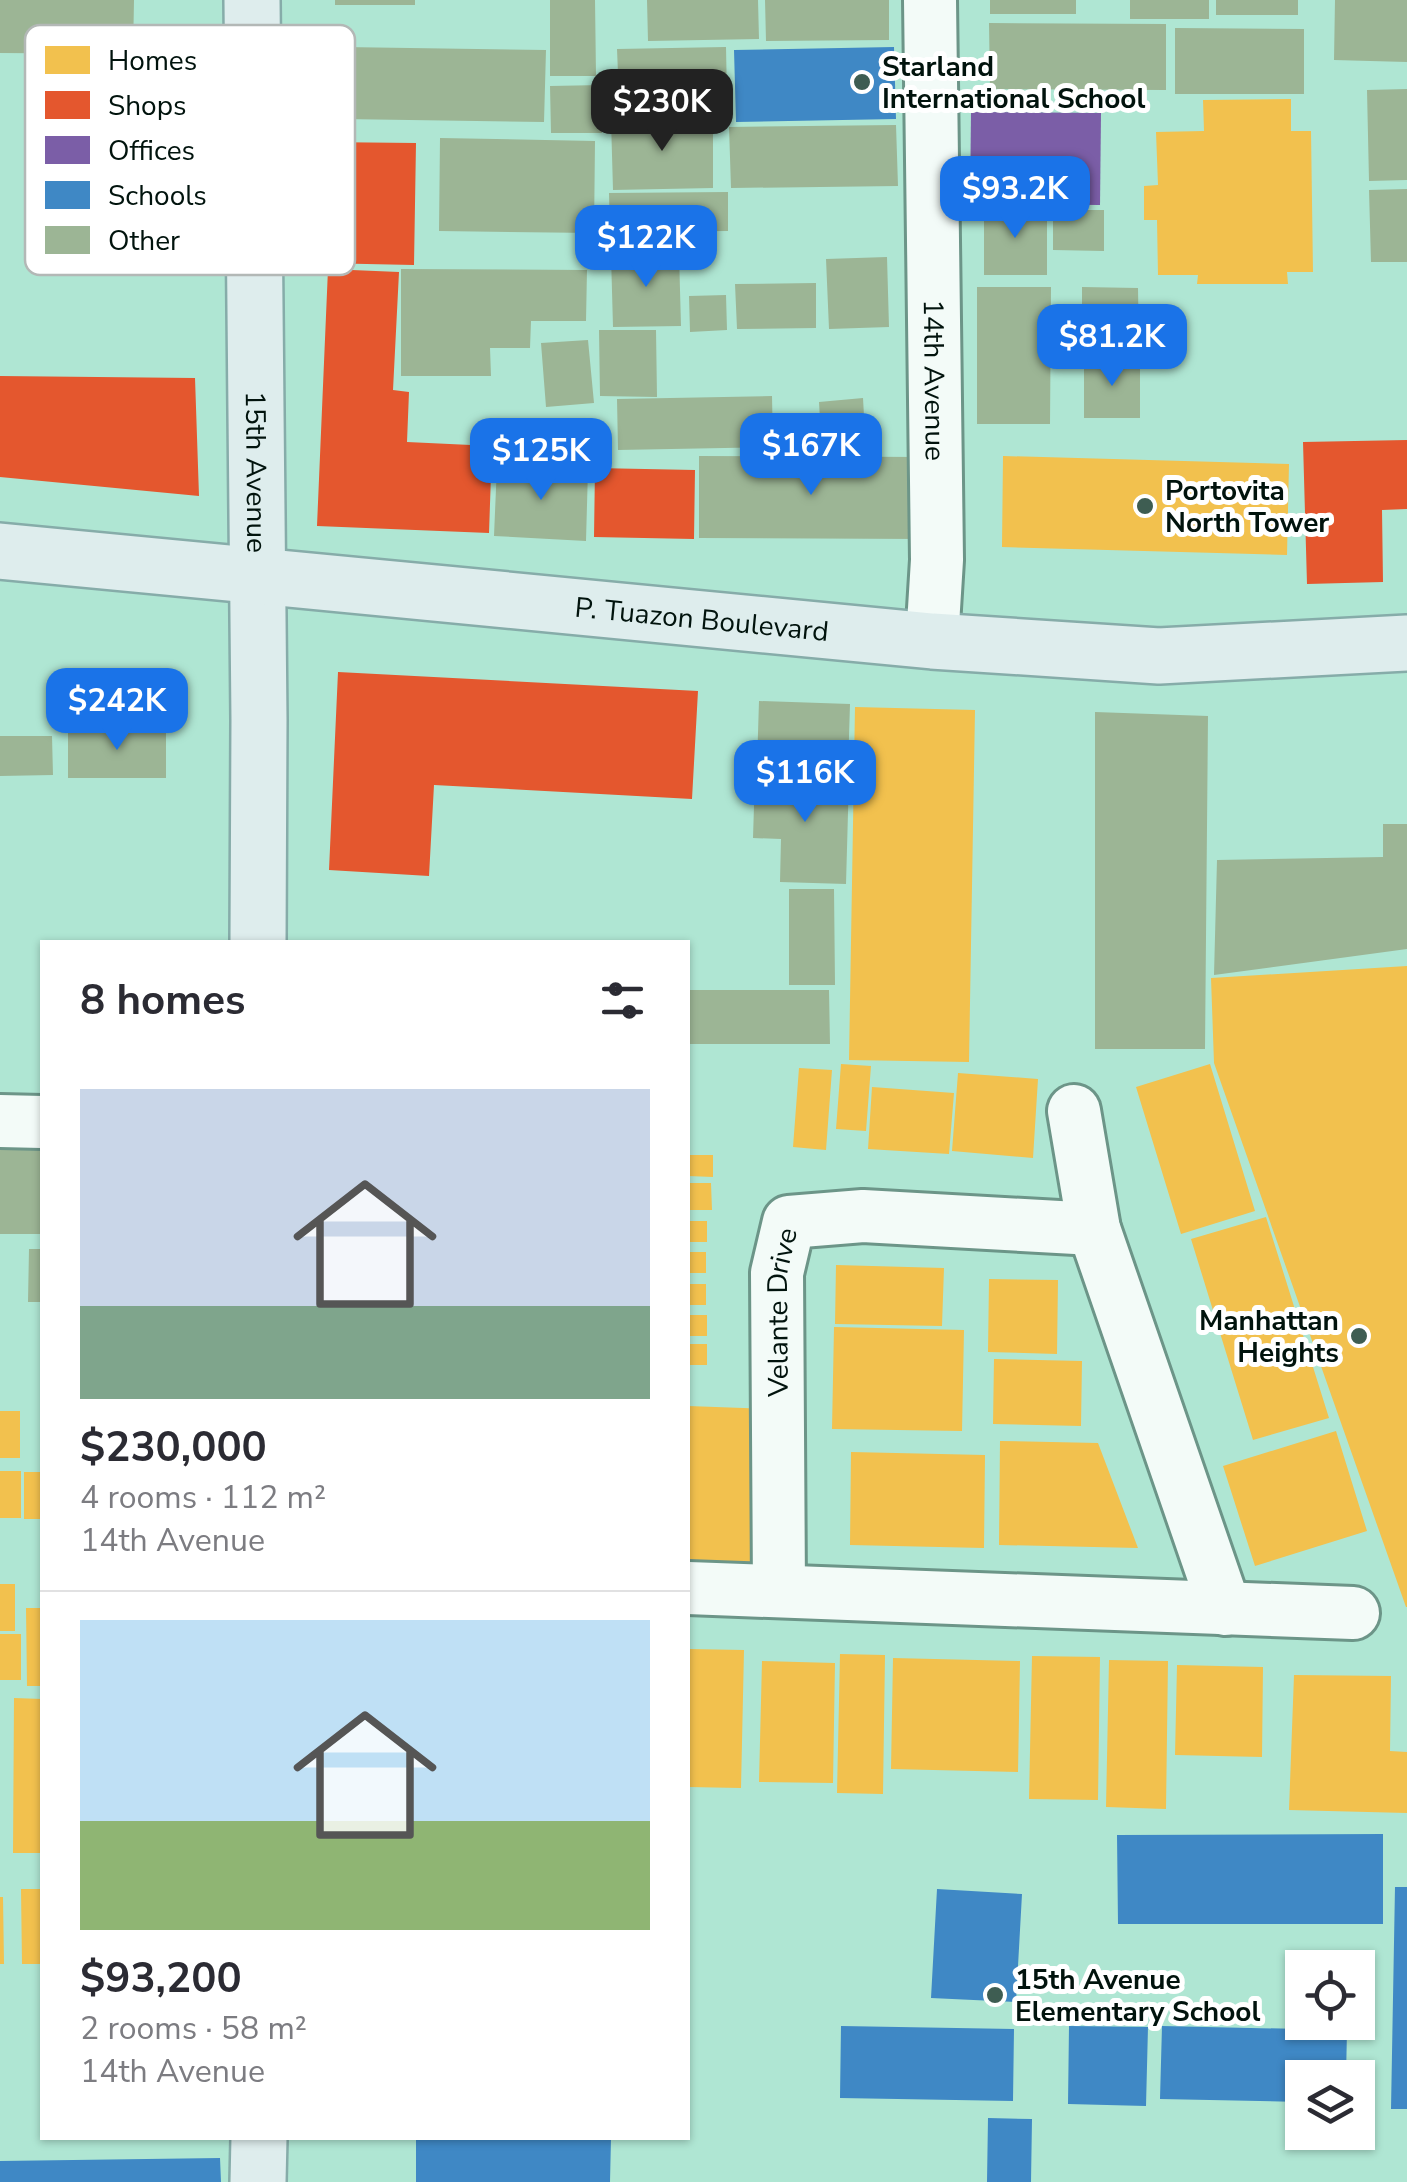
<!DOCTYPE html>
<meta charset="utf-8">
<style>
:root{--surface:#fff;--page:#f2f2f3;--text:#2b2b33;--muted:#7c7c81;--line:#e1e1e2;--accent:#1a73e8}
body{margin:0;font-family:"Nunito Sans",sans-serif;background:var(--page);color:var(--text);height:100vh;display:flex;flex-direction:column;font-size:38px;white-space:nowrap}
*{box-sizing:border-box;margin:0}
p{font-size:32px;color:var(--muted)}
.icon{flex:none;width:55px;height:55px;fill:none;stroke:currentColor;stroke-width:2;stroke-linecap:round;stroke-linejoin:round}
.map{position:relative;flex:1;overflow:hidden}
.drawer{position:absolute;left:40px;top:940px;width:650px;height:1200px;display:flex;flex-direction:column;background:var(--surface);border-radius:0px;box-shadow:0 2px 8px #0004}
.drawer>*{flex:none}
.controls{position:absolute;left:1285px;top:1950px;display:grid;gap:20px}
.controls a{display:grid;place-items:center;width:90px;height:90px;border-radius:0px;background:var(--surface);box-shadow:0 2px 8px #0004;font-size:50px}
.price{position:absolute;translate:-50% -85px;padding:0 22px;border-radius:20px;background:var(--accent);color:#fff;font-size:32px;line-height:65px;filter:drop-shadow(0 2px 5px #0008)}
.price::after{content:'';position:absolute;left:50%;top:60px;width:30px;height:22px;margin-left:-15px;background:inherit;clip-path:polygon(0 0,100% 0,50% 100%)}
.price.active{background:#222;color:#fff}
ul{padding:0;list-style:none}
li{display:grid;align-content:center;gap:20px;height:530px;padding:0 40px}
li+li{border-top:2px solid var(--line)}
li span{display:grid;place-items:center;height:310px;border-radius:0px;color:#555}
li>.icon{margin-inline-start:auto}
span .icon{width:180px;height:180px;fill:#fffc;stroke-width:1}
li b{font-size:42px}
h2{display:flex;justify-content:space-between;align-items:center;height:120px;padding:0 40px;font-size:42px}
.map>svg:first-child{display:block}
.homes{fill:#f2c14e}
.shops{fill:#e4572e}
.offices{fill:#7b5ea7}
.schools{fill:#3f88c5}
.building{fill:#9cb595}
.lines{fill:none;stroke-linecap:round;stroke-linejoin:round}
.minor-casing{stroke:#6c9588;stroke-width:58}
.major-casing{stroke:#86aca9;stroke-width:60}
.minor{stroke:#f3fbf8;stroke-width:52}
.major{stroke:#deeded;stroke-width:55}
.poi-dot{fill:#3e5d52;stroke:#fff;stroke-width:4}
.labels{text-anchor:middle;stroke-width:10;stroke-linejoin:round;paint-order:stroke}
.poi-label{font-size:28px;font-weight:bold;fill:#01130d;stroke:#fff;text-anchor:start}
.street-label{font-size:28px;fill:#01130d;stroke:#fff}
.key{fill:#fff;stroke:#b3b8b6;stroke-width:2.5}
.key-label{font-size:28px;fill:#01130d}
</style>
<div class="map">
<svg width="1407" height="2182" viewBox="0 0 1407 2182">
<rect width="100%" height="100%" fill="#afe6d3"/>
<path class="homes" d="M 1291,99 L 1291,131 L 1311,131 L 1313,272 L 1287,272 L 1288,284 L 1197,284 L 1198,275 L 1158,275 L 1157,220 L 1144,220 L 1144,186 L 1158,185 L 1156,132 L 1204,131 L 1203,100 Z
M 1003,456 L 1289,464 L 1287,555 L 1002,547 Z
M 855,707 L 975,710 L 969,1062 L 849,1060 Z
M 1407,966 L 1407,1607 L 1406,1607 L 1214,1063 L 1211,978 Z
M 841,1064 L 871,1066 L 866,1131 L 836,1129 Z
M 1210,1064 L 1255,1211 L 1181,1234 L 1136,1087 Z
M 799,1068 L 832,1070 L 826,1150 L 793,1147 Z
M 958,1073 L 1038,1079 L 1033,1158 L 952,1151 Z
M 872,1087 L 954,1093 L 949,1154 L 868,1149 Z
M 688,1155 L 713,1155 L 713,1177 L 688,1176 Z
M 688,1183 L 711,1183 L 712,1210 L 688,1210 Z
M 1266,1217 L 1329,1418 L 1253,1440 L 1191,1239 Z
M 688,1221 L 707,1221 L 707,1242 L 688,1242 Z
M 688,1252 L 706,1252 L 706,1273 L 688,1273 Z
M 836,1265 L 944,1268 L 942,1326 L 835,1324 Z
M 989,1279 L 1058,1280 L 1057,1354 L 988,1352 Z
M 688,1284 L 706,1284 L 706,1305 L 688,1305 Z
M 688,1315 L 707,1315 L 707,1336 L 688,1336 Z
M 834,1327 L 964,1330 L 962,1431 L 832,1429 Z
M 688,1344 L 707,1344 L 707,1365 L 688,1365 Z
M 994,1359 L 1082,1361 L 1081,1426 L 993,1424 Z
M 688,1406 L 769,1409 L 764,1567 L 688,1564 Z
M 0,1411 L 20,1411 L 20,1458 L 0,1458 Z
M 1336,1431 L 1367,1531 L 1255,1566 L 1223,1466 Z
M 1000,1441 L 1098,1443 L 1138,1548 L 999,1545 Z
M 851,1452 L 985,1455 L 984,1548 L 850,1545 Z
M 0,1471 L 21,1471 L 21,1518 L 0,1518 Z
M 24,1472 L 42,1472 L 42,1519 L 24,1519 Z
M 0,1584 L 15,1584 L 15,1631 L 0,1631 Z
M 26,1608 L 42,1608 L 42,1686 L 27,1686 Z
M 0,1634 L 21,1634 L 21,1680 L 0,1680 Z
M 688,1649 L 744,1650 L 741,1788 L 688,1787 Z
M 840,1654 L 885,1655 L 883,1794 L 837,1793 Z
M 1032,1656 L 1100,1657 L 1098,1800 L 1029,1799 Z
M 893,1658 L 1020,1661 L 1018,1772 L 891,1769 Z
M 1109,1660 L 1168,1661 L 1166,1809 L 1106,1807 Z
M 762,1661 L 835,1663 L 833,1783 L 759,1782 Z
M 1177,1665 L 1263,1667 L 1262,1757 L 1175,1755 Z
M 1294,1675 L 1391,1676 L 1390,1751 L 1407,1752 L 1407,1813 L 1289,1810 Z
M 14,1698 L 42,1699 L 42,1853 L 13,1853 Z
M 21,1889 L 42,1889 L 42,1964 L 22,1964 Z
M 0,1897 L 3,1897 L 4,1964 L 0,1964 Z"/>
<path class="shops" d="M 321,142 L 416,143 L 414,265 L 319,263 Z
M 328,269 L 399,272 L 393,390 L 409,392 L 407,442 L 492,446 L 489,533 L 317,526 Z
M 0,376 L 195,378 L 199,496 L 0,477 Z
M 1407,440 L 1407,509 L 1382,510 L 1383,582 L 1307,584 L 1303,442 Z
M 595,468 L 695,470 L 694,539 L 594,537 Z
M 338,672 L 698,691 L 692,799 L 434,785 L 429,876 L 329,870 Z"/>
<path class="offices" d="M 971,112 L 1101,113 L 1100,205 L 970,204 Z"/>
<path class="schools" d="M 894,47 L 896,119 L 736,122 L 734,50 Z
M 1383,1834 L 1383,1924 L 1118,1924 L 1117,1835 Z
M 1395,1887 L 1407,1887 L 1407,2109 L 1391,2109 Z
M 937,1889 L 1022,1894 L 1016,2002 L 931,1998 Z
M 841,2026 L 1014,2029 L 1013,2101 L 840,2098 Z
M 1069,2026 L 1148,2027 L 1146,2106 L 1068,2104 Z
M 1162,2026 L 1347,2030 L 1346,2078 L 1302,2078 L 1302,2102 L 1160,2099 Z
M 988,2118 L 1032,2119 L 1031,2182 L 987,2182 Z
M 416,2138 L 611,2138 L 610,2182 L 416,2182 Z
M 220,2158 L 221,2182 L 0,2182 L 0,2161 Z"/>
<path class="building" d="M 0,0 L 134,0 L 133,54 L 0,53 Z
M 335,0 L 415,0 L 415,5 L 335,5 Z
M 550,0 L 595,0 L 596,76 L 550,76 Z
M 647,0 L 758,0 L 759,39 L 648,41 Z
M 765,0 L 889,0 L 889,40 L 766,41 Z
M 990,0 L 1076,0 L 1076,14 L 990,14 Z
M 1130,0 L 1209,0 L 1209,19 L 1130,19 Z
M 1216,0 L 1298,0 L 1298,15 L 1216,15 Z
M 1335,0 L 1407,0 L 1407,62 L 1334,60 Z
M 989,23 L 1166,24 L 1166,90 L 990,89 Z
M 1175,28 L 1304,29 L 1304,94 L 1175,94 Z
M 343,47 L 546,50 L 544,122 L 342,119 Z
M 726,47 L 727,97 L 619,98 L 617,49 Z
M 602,85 L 602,133 L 551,133 L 550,86 Z
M 1407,89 L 1407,180 L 1369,181 L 1367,90 Z
M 713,118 L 713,188 L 613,190 L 611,120 Z
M 896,125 L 898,186 L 731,188 L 729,127 Z
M 440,138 L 595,141 L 594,233 L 439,231 Z
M 1407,189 L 1407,262 L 1371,262 L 1369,190 Z
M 728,192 L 728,231 L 610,232 L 609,193 Z
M 984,207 L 1047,208 L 1047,275 L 984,275 Z
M 1053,210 L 1104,210 L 1104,251 L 1053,250 Z
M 679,254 L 681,326 L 613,327 L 611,255 Z
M 887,257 L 889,327 L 829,329 L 826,259 Z
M 401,269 L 587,270 L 586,321 L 531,321 L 530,348 L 490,348 L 491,376 L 401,376 Z
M 816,283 L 816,328 L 737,329 L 735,284 Z
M 977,287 L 1051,287 L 1050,424 L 977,424 Z
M 1082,287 L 1138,288 L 1139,353 L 1082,354 Z
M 726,295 L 727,330 L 690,332 L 689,296 Z
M 599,330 L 656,330 L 657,397 L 600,396 Z
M 588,340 L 594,403 L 546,407 L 541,343 Z
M 1084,360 L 1140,360 L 1140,418 L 1084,418 Z
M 772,396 L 773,447 L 618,450 L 617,399 Z
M 863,398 L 865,434 L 821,437 L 819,402 Z
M 699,456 L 923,457 L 923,539 L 699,538 Z
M 497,465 L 588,469 L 586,541 L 494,536 Z
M 759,701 L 850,704 L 848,768 L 757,765 Z
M 1095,712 L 1208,716 L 1205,1049 L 1095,1049 Z
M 166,727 L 166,778 L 68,778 L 68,728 Z
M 0,736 L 52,736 L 53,775 L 0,776 Z
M 755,774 L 849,777 L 846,884 L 780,882 L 781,839 L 753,838 Z
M 1383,824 L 1407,824 L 1407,949 L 1214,975 L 1217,860 L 1383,857 Z
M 789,889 L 834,889 L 835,985 L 789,985 Z
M 688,990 L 829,990 L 830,1044 L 688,1044 Z
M 0,1146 L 42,1147 L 42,1234 L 0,1234 Z
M 29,1249 L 42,1249 L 42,1302 L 28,1302 Z"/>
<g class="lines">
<g class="minor-casing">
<g id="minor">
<path id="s1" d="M 930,0 L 937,560 L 932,641"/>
<path d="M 1074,1111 L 1094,1229 L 1225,1609"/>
<path d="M 0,1121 L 42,1122"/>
<path d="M 688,1588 L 1353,1613"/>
<path id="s2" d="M 779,1590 L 777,1273 L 789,1222 L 863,1216 L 1094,1229"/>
</g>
</g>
<g class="major-casing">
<g id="major">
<path id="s3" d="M 252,0 L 259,720 L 258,942"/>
<path id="s4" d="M 0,551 L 932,641 L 1159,656 L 1407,643"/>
<path d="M 258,2182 L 259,2138"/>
</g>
</g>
<use href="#minor" class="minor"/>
<use href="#major" class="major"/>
</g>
<g class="poi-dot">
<circle cx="862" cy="82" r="10"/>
<circle cx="1145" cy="506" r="10"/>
<circle cx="1359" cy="1336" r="10"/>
<circle cx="995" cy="1995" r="10"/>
</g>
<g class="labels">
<g class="poi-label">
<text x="882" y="76">Starland<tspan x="882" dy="32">International School</tspan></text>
<text x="1165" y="500">Portovita<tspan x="1165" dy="32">North Tower</tspan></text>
<text x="1339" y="1330" text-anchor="end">Manhattan<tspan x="1339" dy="32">Heights</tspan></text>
<text x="1015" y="1989">15th Avenue<tspan x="1015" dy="32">Elementary School</tspan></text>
</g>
<g class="street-label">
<text dy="10" stroke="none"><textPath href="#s1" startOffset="380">14th Avenue</textPath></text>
<text dy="10" stroke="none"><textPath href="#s3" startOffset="472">15th Avenue</textPath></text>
<text dy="10" stroke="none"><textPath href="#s4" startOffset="705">P. Tuazon Boulevard</textPath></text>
<text dy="10" stroke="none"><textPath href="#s2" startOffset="278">Velante Drive</textPath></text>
</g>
</g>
<rect x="25" y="25" width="330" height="250" rx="15" class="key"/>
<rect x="45" y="46" width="45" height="28" fill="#f2c14e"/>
<rect x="45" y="91" width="45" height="28" fill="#e4572e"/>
<rect x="45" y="136" width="45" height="28" fill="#7b5ea7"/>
<rect x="45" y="181" width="45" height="28" fill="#3f88c5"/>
<rect x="45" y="226" width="45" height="28" fill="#9cb595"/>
<g class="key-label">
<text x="108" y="70">Homes</text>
<text x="108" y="115">Shops</text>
<text x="108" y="160">Offices</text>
<text x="108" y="205">Schools</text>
<text x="108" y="250">Other</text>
</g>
</svg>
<div class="controls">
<a><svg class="icon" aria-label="locate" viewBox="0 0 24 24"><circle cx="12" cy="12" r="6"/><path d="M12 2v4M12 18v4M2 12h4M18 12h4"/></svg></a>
<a><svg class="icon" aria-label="layers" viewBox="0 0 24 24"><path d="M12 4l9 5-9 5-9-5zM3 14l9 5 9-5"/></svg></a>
</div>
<b class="price active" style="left:662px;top:154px">$230K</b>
<b class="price" style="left:1015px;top:241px">$93.2K</b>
<b class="price" style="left:646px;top:290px">$122K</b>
<b class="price" style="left:1112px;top:389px">$81.2K</b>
<b class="price" style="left:811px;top:498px">$167K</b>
<b class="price" style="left:541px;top:503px">$125K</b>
<b class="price" style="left:117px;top:753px">$242K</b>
<b class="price" style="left:805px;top:825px">$116K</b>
<section class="drawer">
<h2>8 homes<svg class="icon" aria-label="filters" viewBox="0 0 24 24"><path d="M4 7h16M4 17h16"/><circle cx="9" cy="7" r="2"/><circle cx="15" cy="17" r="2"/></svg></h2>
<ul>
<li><span style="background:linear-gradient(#c9d6e8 70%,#7fa58c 0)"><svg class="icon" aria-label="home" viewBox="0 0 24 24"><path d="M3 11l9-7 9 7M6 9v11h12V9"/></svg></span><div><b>$230,000</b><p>4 rooms · 112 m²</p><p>14th Avenue</p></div></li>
<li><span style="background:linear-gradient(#bfe0f5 65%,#8fb573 0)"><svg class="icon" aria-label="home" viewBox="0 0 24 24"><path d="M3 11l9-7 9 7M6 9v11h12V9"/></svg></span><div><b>$93,200</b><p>2 rooms · 58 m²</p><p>14th Avenue</p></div></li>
</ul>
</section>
</div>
